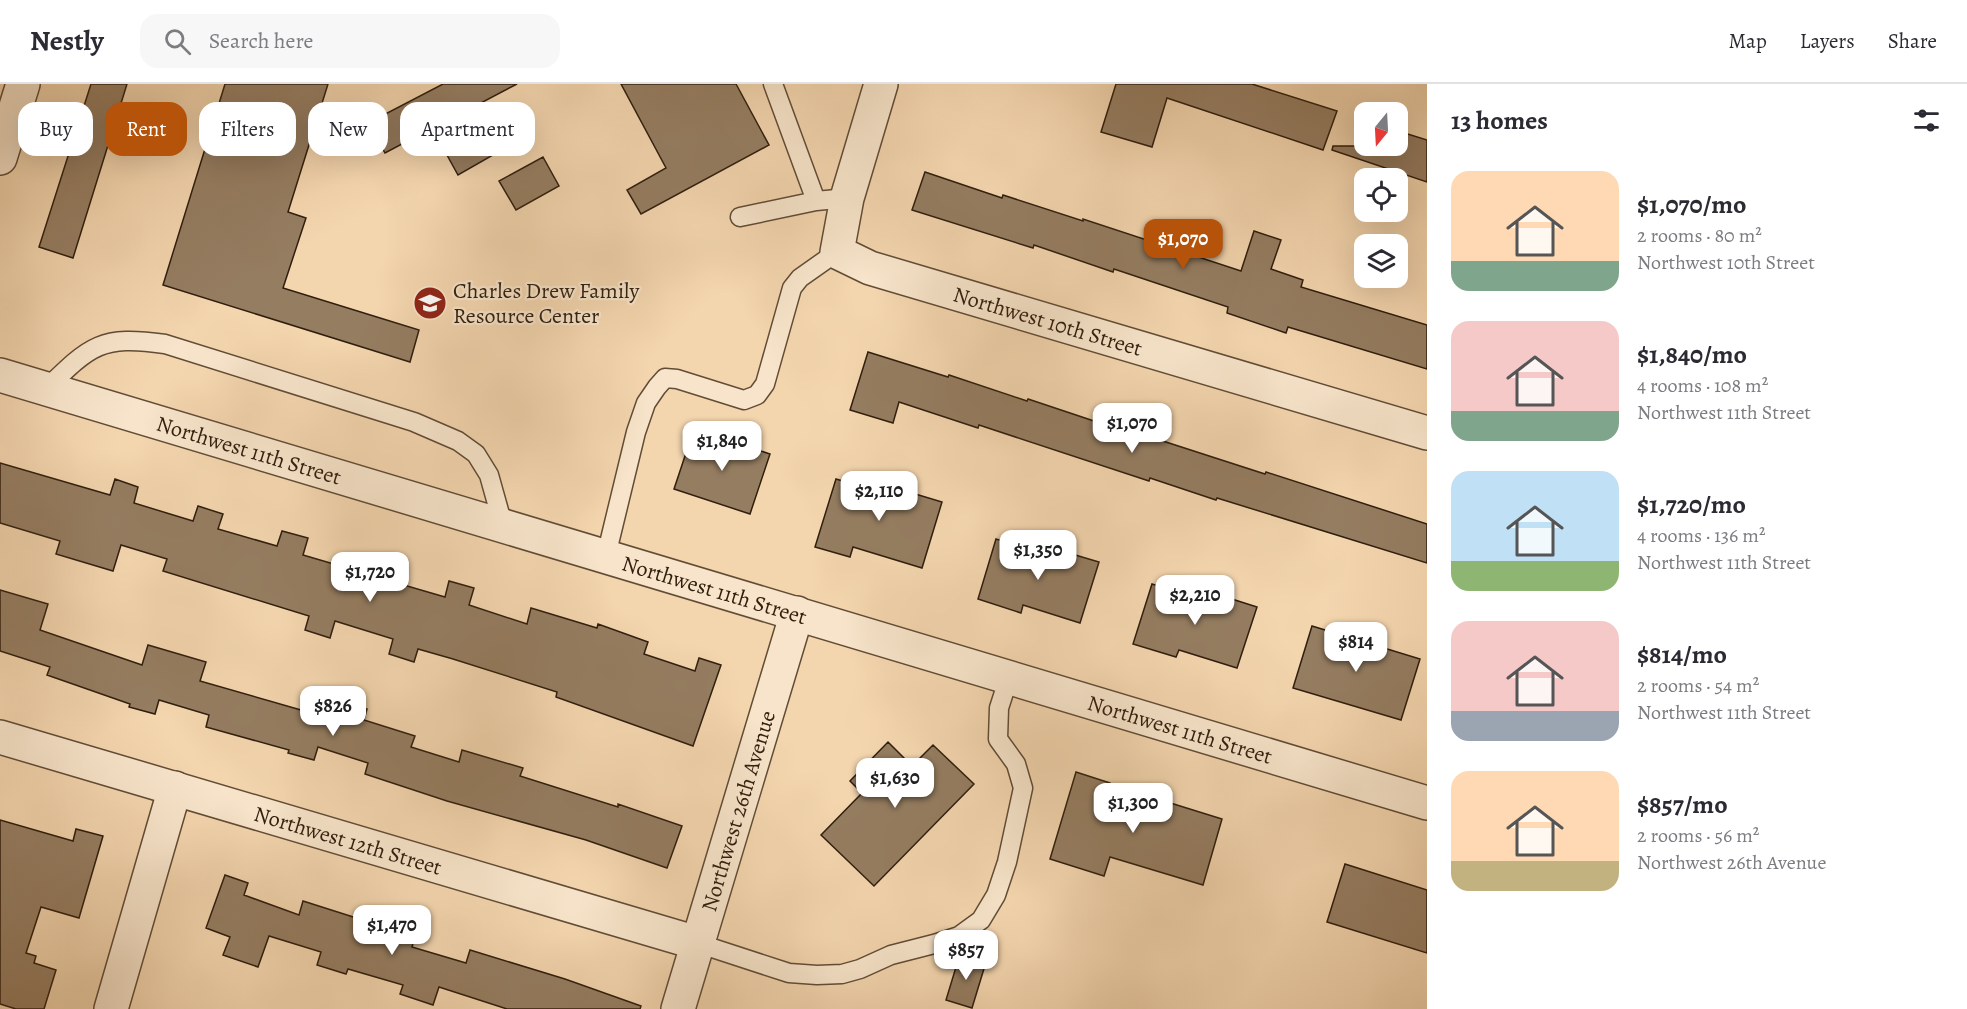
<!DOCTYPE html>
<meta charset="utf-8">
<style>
:root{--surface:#fff;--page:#f7f7f7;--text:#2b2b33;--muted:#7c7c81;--line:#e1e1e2;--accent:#b45309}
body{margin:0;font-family:Alegreya,serif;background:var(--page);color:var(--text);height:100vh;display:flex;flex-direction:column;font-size:22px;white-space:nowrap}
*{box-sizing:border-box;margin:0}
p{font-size:20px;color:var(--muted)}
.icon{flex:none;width:33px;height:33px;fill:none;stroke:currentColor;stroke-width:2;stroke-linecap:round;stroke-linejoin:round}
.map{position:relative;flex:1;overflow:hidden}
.details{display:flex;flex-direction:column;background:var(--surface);width:540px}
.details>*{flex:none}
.guide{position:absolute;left:18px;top:18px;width:570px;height:54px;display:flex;gap:12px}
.needle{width:39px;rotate:198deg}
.buttons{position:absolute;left:1354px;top:18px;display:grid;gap:12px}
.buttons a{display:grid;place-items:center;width:54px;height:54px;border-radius:12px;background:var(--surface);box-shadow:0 6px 24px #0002;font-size:30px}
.price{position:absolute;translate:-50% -51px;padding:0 14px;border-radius:12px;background:#fff;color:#222;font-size:20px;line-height:39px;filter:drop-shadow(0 2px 3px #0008)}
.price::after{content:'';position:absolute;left:50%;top:36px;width:18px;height:14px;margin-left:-9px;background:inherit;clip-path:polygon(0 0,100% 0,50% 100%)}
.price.selected{background:var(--accent);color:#fff}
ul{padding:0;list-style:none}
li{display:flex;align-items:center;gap:18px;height:150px;padding:0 24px}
li span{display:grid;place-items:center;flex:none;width:168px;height:120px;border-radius:18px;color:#555}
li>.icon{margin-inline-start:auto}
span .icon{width:72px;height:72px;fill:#fffc;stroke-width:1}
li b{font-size:26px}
h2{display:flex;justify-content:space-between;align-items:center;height:72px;padding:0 24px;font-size:26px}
.chip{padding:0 21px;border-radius:18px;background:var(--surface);box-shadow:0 6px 24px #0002;font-size:21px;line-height:54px}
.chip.selected{background:var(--accent);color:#fff}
header{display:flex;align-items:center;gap:36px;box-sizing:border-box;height:84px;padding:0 30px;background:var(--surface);border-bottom:2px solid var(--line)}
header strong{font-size:28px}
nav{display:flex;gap:33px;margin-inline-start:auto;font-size:21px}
.search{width:420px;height:54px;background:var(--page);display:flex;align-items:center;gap:15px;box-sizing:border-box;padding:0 21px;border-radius:18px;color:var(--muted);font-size:22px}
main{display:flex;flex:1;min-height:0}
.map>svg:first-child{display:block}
.building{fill:#957d61;stroke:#301e0e;stroke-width:1.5}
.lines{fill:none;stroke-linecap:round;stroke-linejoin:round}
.lane-casing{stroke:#614c36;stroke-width:21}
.street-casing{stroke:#614c36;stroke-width:36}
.lane{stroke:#f7e4ca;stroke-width:18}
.street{stroke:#f7e4ca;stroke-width:33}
.labels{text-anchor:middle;stroke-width:4.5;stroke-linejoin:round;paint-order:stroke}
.poi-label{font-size:22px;fill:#301e0e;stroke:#f7e4ca;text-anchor:start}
.street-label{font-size:22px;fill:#301e0e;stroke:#f7e4ca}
</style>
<header>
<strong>Nestly</strong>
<div class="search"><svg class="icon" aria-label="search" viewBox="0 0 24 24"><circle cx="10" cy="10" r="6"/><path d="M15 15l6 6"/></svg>Search here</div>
<nav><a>Map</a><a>Layers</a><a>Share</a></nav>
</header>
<main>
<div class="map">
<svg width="1427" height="925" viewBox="0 0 1427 925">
<rect width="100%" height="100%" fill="#f3d5ae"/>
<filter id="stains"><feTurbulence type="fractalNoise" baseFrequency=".00333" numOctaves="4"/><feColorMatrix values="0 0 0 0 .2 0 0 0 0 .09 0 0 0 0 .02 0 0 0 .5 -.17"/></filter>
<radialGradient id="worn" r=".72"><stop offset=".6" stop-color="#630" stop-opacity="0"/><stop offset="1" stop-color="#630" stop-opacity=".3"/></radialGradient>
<path class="building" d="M 91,0 L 127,0 L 73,174 L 39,163 Z
M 225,0 L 328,0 L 288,128 L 306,134 L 283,204 L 419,246 L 410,278 L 163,201 Z
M 443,0 L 517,0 L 475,22 L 500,67 L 458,91 L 432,44 L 385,69 L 368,39 Z
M 621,0 L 736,0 L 769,61 L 641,130 L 627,106 L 666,84 Z
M 1116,0 L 1252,0 L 1337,27 L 1323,66 L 1167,14 L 1152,63 L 1101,48 Z
M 1398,47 L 1427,56 L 1427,98 L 1332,66 L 1333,62 L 1398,62 Z
M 543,73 L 559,102 L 516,126 L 499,97 Z
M 925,88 L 1002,114 L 1003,111 L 1083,137 L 1083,135 L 1241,187 L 1254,147 L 1281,156 L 1271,185 L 1303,196 L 1301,203 L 1427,241 L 1427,285 L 1288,243 L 1286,249 L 1227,229 L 1228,223 L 1114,185 L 1113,188 L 1034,161 L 1033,164 L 912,126 Z
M 868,268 L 948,293 L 949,291 L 1027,317 L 1028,315 L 1106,341 L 1107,339 L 1265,390 L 1266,388 L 1427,440 L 1427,479 L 1217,414 L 1216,416 L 1150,394 L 1149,397 L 979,341 L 978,344 L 899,318 L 893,339 L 850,326 Z
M 694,345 L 770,370 L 750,430 L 674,405 Z
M 0,379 L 110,411 L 115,395 L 138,403 L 134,419 L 193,437 L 198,422 L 223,430 L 218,445 L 277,462 L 282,447 L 308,454 L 303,471 L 361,488 L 366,472 L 388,479 L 383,495 L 445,513 L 449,497 L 474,504 L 469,521 L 527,540 L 531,524 L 597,544 L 598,540 L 648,558 L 644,570 L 695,587 L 699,574 L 721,581 L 693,662 L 556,613 L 557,608 L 453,575 L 418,565 L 414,578 L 389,570 L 393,555 L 335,537 L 330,554 L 305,546 L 309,532 L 163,487 L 167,475 L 121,461 L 113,487 L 56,470 L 60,457 L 0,439 Z
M 836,395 L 870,405 L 872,397 L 942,418 L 922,484 L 853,463 L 850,473 L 815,463 Z
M 996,455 L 1053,473 L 1055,465 L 1099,478 L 1080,539 L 1023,521 L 1021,529 L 978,515 Z
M 1152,500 L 1210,518 L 1213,509 L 1257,523 L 1237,584 L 1179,566 L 1176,573 L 1133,560 Z
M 0,506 L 48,520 L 40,546 L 142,581 L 148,561 L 206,578 L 200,597 L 301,626 L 307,607 L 367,625 L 364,636 L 415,652 L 411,663 L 459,678 L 462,666 L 523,684 L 520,692 L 618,723 L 618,720 L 682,742 L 667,784 L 586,756 L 447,717 L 365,690 L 368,679 L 318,663 L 314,676 L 288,669 L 289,666 L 206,643 L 209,631 L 159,616 L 155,630 L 129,623 L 130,620 L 47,591 L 50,583 L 0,567 Z
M 1312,542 L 1420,575 L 1401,636 L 1293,604 Z
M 888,658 L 912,682 L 933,661 L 974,700 L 874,802 L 821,751 L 862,709 L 850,697 Z
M 1076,688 L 1110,699 L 1106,710 L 1161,728 L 1164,717 L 1222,735 L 1203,801 L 1110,773 L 1104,792 L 1050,775 Z
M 0,736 L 73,757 L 76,745 L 103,752 L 79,834 L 41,823 L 26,869 L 36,872 L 34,879 L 56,886 L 44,925 L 16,925 L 0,920 Z
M 1345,780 L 1427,806 L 1427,869 L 1327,838 Z
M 225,791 L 248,799 L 244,811 L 299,831 L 303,817 L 391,845 L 392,841 L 416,849 L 412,863 L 466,879 L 470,866 L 565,895 L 641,922 L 640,925 L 507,925 L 439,903 L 433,921 L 400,910 L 403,901 L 348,885 L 346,890 L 317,881 L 321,868 L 269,852 L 258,883 L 223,871 L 230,853 L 206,844 Z
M 960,870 L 986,878 L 972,924 L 946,916 Z"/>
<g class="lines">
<g class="lane-casing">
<path id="lane" d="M 773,0 L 816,117 L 847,114
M 740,133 L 816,117
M 46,305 C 91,261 101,251 165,260 L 414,338 L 458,357 L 476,370 L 489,391 L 503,441
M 606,472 L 636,348 L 646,319 L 657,303 L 665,294 L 677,295 L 744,316 L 757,311 L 765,300 L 792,204 L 800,194 L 837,168
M 697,859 L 789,889 L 817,891 L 842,890 L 860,885 L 891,871 L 934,860 L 959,852 L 981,836 L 996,811 L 1007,778 L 1023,704 L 1016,680 L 998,655 L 999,624 L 1009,593"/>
</g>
<g class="street-casing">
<g id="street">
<path id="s1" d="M 881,0 L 847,114 L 837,168 L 870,184 L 1427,349"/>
<path d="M 0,74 L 23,0"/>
<path id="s2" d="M 0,291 L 1427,719"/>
<path id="s3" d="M 0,653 L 697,859"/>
<path d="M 111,925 L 175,704"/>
<path id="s4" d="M 678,925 L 797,529"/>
</g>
</g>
<use href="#lane" class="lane"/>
<use href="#street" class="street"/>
</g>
<defs>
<g id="school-disc" transform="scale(1.725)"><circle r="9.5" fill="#8f2418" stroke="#f7e4ca"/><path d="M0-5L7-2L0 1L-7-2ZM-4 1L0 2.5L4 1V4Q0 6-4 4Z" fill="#fff"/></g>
</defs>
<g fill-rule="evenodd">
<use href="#school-disc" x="430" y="219"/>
</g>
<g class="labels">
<g class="poi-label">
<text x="453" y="214">Charles Drew Family<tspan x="453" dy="25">Resource Center</tspan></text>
</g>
<g class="street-label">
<text dy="8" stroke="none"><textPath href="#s1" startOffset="396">Northwest 10th Street</textPath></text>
<text dy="8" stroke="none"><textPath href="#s2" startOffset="260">Northwest 11th Street</textPath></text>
<text dy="8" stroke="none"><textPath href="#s2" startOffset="746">Northwest 11th Street</textPath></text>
<text dy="8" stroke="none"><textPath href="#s2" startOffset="1232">Northwest 11th Street</textPath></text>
<text dy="8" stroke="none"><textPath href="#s4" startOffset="207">Northwest 26th Avenue</textPath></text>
<text dy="8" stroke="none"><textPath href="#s3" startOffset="363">Northwest 12th Street</textPath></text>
</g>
</g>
<rect width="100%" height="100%" filter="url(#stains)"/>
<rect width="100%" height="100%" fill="url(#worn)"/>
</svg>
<div class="buttons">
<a><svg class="needle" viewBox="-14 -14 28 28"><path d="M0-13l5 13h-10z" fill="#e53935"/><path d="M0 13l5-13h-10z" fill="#7c7c81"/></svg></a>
<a><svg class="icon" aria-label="locate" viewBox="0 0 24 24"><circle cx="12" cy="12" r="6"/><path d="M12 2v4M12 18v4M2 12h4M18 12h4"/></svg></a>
<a><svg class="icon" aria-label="layers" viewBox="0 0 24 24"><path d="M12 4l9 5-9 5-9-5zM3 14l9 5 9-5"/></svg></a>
</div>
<b class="price selected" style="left:1183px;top:186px">$1,070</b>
<b class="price" style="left:1132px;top:370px">$1,070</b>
<b class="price" style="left:722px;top:388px">$1,840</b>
<b class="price" style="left:879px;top:438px">$2,110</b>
<b class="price" style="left:1038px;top:497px">$1,350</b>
<b class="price" style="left:370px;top:519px">$1,720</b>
<b class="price" style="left:1195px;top:542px">$2,210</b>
<b class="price" style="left:1356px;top:589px">$814</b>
<b class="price" style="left:333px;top:653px">$826</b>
<b class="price" style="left:895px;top:725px">$1,630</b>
<b class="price" style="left:1133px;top:750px">$1,300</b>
<b class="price" style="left:392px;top:872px">$1,470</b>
<b class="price" style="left:966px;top:897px">$857</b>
<div class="guide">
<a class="chip">Buy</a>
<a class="chip selected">Rent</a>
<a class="chip">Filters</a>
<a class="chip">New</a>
<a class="chip">Apartment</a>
</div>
</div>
<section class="details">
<h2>13 homes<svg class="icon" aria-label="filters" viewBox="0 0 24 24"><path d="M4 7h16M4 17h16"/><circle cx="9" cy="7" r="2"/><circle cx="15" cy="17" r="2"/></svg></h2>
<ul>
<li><span style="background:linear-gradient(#ffd9b3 75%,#7fa58c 0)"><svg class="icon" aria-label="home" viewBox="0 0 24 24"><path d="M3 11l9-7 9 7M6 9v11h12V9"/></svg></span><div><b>$1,070/mo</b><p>2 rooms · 80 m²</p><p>Northwest 10th Street</p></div></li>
<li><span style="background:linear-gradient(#f6c9c9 75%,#7fa58c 0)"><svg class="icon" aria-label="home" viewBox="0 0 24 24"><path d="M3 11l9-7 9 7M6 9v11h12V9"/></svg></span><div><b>$1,840/mo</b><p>4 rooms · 108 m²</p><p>Northwest 11th Street</p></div></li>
<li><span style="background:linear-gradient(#bfe0f5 75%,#8fb573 0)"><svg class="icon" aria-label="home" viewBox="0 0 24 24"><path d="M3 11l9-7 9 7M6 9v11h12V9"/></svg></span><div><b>$1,720/mo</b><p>4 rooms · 136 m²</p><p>Northwest 11th Street</p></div></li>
<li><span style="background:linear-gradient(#f6c9c9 75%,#9aa5b1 0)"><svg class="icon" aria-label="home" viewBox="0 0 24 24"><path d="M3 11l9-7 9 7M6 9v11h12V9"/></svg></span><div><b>$814/mo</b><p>2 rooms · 54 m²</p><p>Northwest 11th Street</p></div></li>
<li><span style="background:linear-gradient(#ffd9b3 75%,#c2b280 0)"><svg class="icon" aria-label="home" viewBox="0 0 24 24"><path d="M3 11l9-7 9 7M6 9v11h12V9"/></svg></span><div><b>$857/mo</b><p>2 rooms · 56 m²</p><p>Northwest 26th Avenue</p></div></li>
</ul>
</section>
</main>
